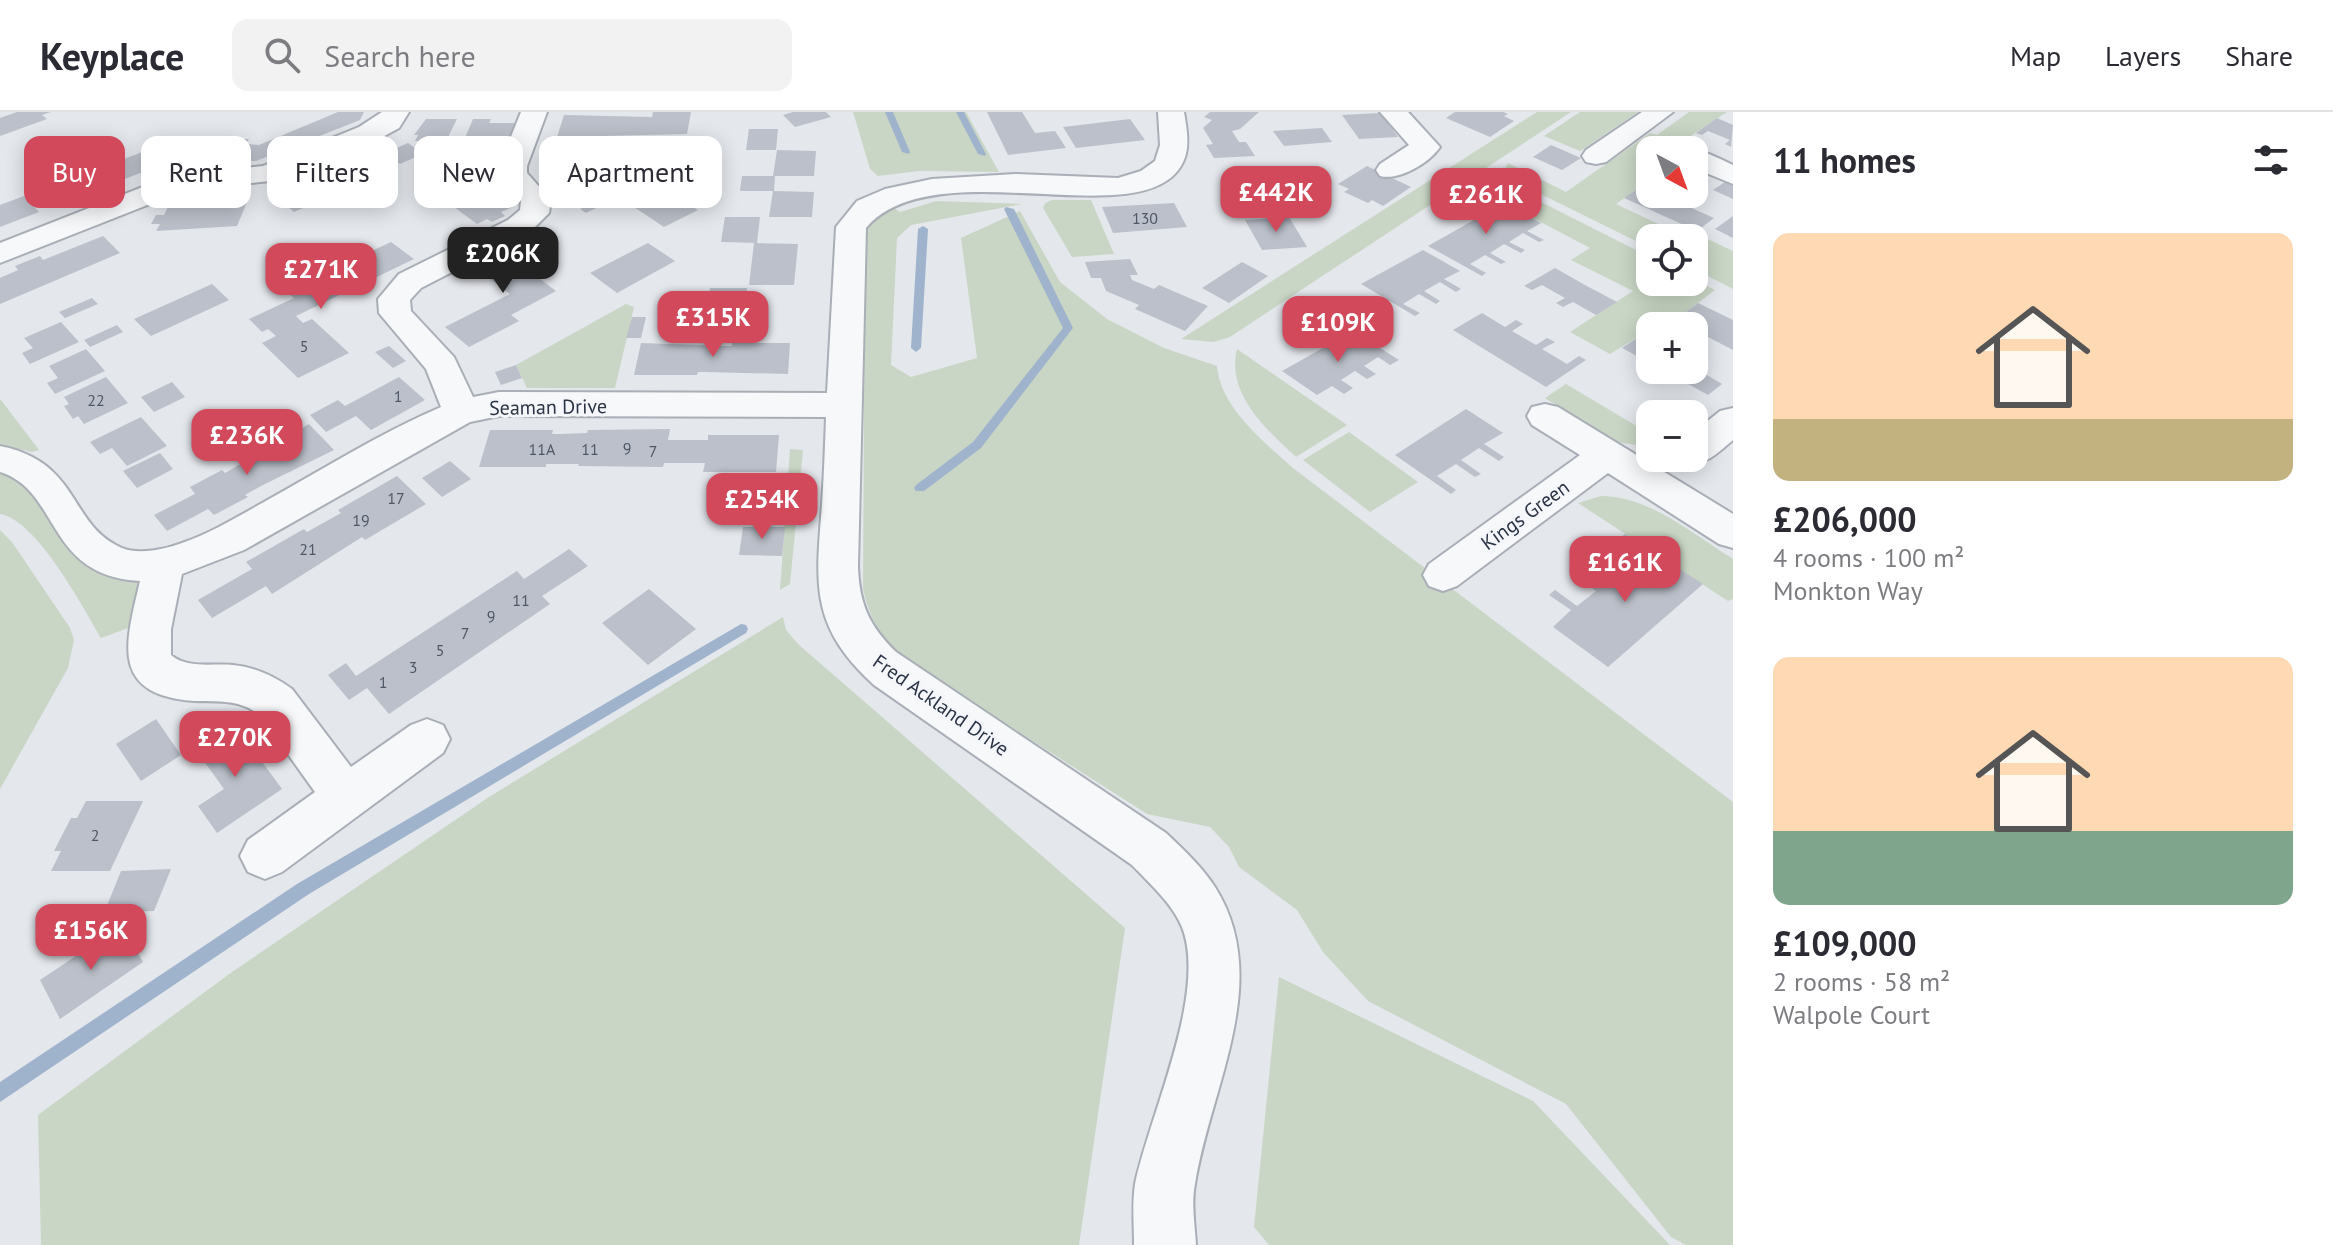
<!DOCTYPE html>
<meta charset="utf-8">
<style>
:root{--surface:#fff;--page:#f2f2f3;--text:#2b2b33;--muted:#7c7c81;--line:#e1e1e2;--accent:#d1495b}
body{margin:0;font-family:"PT Sans",sans-serif;background:var(--page);color:var(--text);height:100vh;display:flex;flex-direction:column;font-size:30px;white-space:nowrap}
*{box-sizing:border-box;margin:0}
p{font-size:26px;color:var(--muted)}
.icon{flex:none;width:44px;height:44px;fill:none;stroke:currentColor;stroke-width:2;stroke-linecap:round;stroke-linejoin:round}
.map{position:relative;flex:1;overflow:hidden}
.drawer{display:flex;flex-direction:column;background:var(--surface);width:600px}
.drawer>*{flex:none}
.hud{position:absolute;left:24px;top:24px;width:760px;height:72px;display:flex;gap:16px}
.needle{width:52px;rotate:139deg}
.tools{position:absolute;left:1636px;top:24px;display:grid;gap:16px}
.tools a{display:grid;place-items:center;width:72px;height:72px;border-radius:16px;background:var(--surface);box-shadow:0 4px 20px #0003;font-size:40px}
.price{position:absolute;translate:-50% -68px;padding:0 18px;border-radius:16px;background:var(--accent);color:#fff;font-size:26px;line-height:52px;filter:drop-shadow(0 2px 4px #0008)}
.price::after{content:'';position:absolute;left:50%;top:48px;width:24px;height:18px;margin-left:-12px;background:inherit;clip-path:polygon(0 0,100% 0,50% 100%)}
.price.selected{background:#222;color:#fff}
ul{padding:0;list-style:none}
li{display:grid;align-content:center;gap:16px;height:424px;padding:0 40px}
li span{display:grid;place-items:center;height:248px;border-radius:16px;color:#555}
li>.icon{margin-inline-start:auto}
span .icon{width:144px;height:144px;fill:#fffc;stroke-width:1}
li b{font-size:34px}
h2{display:flex;justify-content:space-between;align-items:center;height:96px;padding:0 40px;font-size:34px}
.chip{padding:0 28px;border-radius:16px;background:var(--surface);box-shadow:0 4px 20px #0003;font-size:28px;line-height:72px}
.chip.selected{background:var(--accent);color:#fff}
header{display:flex;align-items:center;gap:48px;box-sizing:border-box;height:112px;padding:0 40px;background:var(--surface);border-bottom:2px solid var(--line)}
header strong{font-size:38px}
nav{display:flex;gap:44px;margin-inline-start:auto;font-size:28px}
.search{width:560px;height:72px;background:var(--page);display:flex;align-items:center;gap:20px;box-sizing:border-box;padding:0 28px;border-radius:16px;color:var(--muted);font-size:30px}
main{display:flex;flex:1;min-height:0}
.map>svg:first-child{display:block}
.green{fill:#c9d6c5}
.lines{fill:none;stroke-linecap:round;stroke-linejoin:round}
.stream{fill:#9fb4cc;fill-rule:evenodd}
.building{fill:#bbc0ca}
.minor-casing{stroke:#a9aeb7;stroke-width:4}
.minor{fill:#f7f8fa;fill-rule:evenodd}
.labels{text-anchor:middle;stroke-width:6;stroke-linejoin:round;paint-order:stroke}
.number-label{font-size:16px;fill:#4f5766}
.street-label{font-size:20px;fill:#2b3445;stroke:#f4f6f9}
</style>
<header>
<strong>Keyplace</strong>
<div class="search"><svg class="icon" aria-label="search" viewBox="0 0 24 24"><circle cx="10" cy="10" r="6"/><path d="M15 15l6 6"/></svg>Search here</div>
<nav><a>Map</a><a>Layers</a><a>Share</a></nav>
</header>
<main>
<div class="map">
<svg width="1733" height="1133" viewBox="0 0 1733 1133">
<rect width="100%" height="100%" fill="#e4e7ec"/>
<path class="green" d="M 853,0 L 966,0 L 999,60 L 919,59 L 878,64 L 870,57 Z
M 1537,0 L 1571,0 L 1230,225 L 1214,230 L 1181,227 Z
M 1580,0 L 1638,0 L 1580,39 L 1544,24 Z
M 1689,0 L 1727,0 L 1677,33 L 1670,31 L 1662,38 L 1650,38 L 1650,68 L 1616,92 L 1688,126 L 1695,121 L 1733,139 L 1733,177 L 1694,157 L 1694,126 L 1650,126 L 1650,136 L 1502,63 L 1508,51 L 1566,80 L 1650,21 L 1657,23 Z
M 1483,71 L 1517,78 L 1650,145 L 1650,170 L 1694,170 L 1694,167 L 1715,178 L 1667,214 L 1650,214 L 1649,227 L 1638,225 L 1610,242 L 1570,220 L 1633,179 L 1571,148 L 1590,136 L 1474,75 Z
M 1052,88 L 1091,88 L 1114,142 L 1072,145 L 1043,96 L 1045,91 Z
M 936,89 L 1022,92 L 911,113 L 897,126 L 891,253 L 911,265 L 977,246 L 961,126 L 1020,99 L 1060,170 L 1107,207 L 1164,236 L 1217,254 C 1220,295 1264,330 1293,356 L 1733,690 L 1733,1133 L 1686,1133 L 1671,1125 L 1566,992 L 1368,889 L 1323,840 L 1297,798 L 1239,755 L 1229,735 L 1210,715 L 1147,702 L 920,557 C 886,533 873,518 863,477 L 865,122 L 869,111 L 890,93 L 900,100 Z
M 626,192 L 634,195 L 615,276 L 527,276 L 516,253 Z
M 1237,237 L 1347,313 L 1296,345 C 1266,317 1226,282 1237,237 Z
M 1566,272 L 1650,322 L 1650,335 L 1616,330 L 1545,286 Z
M 0,288 L 1,288 L 39,338 L 32,340 L 0,333 Z
M 1349,320 L 1418,370 L 1370,400 L 1303,348 Z
M 790,337 L 803,338 L 790,472 L 780,478 Z
M 0,358 C 46,379 48,421 81,450 C 103,469 123,459 144,470 L 139,512 L 101,526 C 83,495 36,407 0,402 Z
M 1601,384 C 1649,384 1693,422 1733,447 L 1733,487 L 1728,489 L 1578,391 Z
M 0,418 L 12,430 L 70,516 L 74,528 L 68,556 L 0,677 Z
M 783,505 L 786,518 L 798,532 L 1125,816 L 1079,1133 L 41,1133 L 38,1003 L 232,860 L 489,685 Z
M 1279,865 L 1533,989 L 1670,1133 L 1269,1133 L 1254,1115 Z"/>
<g class="lines">
<path class="stream" d="M 885,0 L 893,0 L 910,40 L 909,42 L 902,40 Z
M 956,0 L 964,0 L 986,42 L 985,44 L 978,42 Z
M 1006,95 L 1014,97 L 1073,216 L 981,336 L 924,379 L 916,379 L 914,376 L 916,373 L 973,330 L 1063,216 L 1004,97 Z
M 923,114 L 928,117 L 921,236 L 916,240 L 911,236 L 918,117 Z
M 741,512 L 746,513 L 748,517 L 746,521 L 309,782 L 0,990 L 0,970 L 297,772 Z"/>
</g>
<path class="building" d="M 17,0 L 51,0 L 42,3 L 47,7 L 0,24 L 0,6 Z
M 338,0 L 364,0 L 360,8 L 256,49 L 185,49 L 201,27 L 249,27 L 246,32 L 259,33 Z
M 653,0 L 691,0 L 687,22 L 557,25 L 564,3 L 652,5 Z
M 793,0 L 826,0 L 831,5 L 795,15 L 783,3 Z
M 987,0 L 1022,0 L 1035,21 L 1055,19 L 1066,36 L 1008,43 Z
M 1210,0 L 1259,0 L 1240,17 L 1232,19 L 1239,30 L 1246,30 L 1255,44 L 1214,46 L 1206,33 L 1213,32 L 1203,16 L 1212,8 L 1204,5 Z
M 1455,0 L 1503,0 L 1508,2 L 1504,4 L 1514,9 L 1490,25 L 1446,6 Z
M 1380,1 L 1398,25 L 1359,27 L 1342,3 Z
M 1717,6 L 1733,13 L 1731,35 L 1725,32 L 1730,28 L 1708,19 L 1702,23 L 1696,21 Z
M 426,7 L 457,7 L 446,29 L 415,29 L 418,23 L 414,23 Z
M 473,7 L 491,7 L 489,11 L 515,11 L 509,26 L 465,26 Z
M 1130,7 L 1145,28 L 1076,36 L 1063,15 Z
M 1322,16 L 1332,30 L 1284,34 L 1273,19 Z
M 749,17 L 778,17 L 776,38 L 746,38 Z
M 450,27 L 463,27 L 457,42 L 443,42 Z
M 408,31 L 423,42 L 400,52 L 385,41 Z
M 1551,33 L 1581,46 L 1562,58 L 1533,45 Z
M 153,36 L 169,50 L 117,70 L 100,56 Z
M 777,38 L 816,39 L 814,64 L 775,64 L 774,79 L 740,79 L 742,64 L 773,64 Z
M 374,42 L 393,57 L 294,100 L 275,84 Z
M 444,50 L 473,51 L 467,65 L 438,65 Z
M 558,50 L 590,50 L 588,58 L 555,58 Z
M 1367,54 L 1411,75 L 1383,94 L 1372,88 L 1368,91 L 1344,80 L 1349,77 L 1338,72 Z
M 84,61 L 99,76 L 52,94 L 36,79 Z
M 599,63 L 627,81 L 586,101 L 580,97 L 588,94 L 566,79 L 577,74 L 573,71 L 585,65 L 590,68 Z
M 471,65 L 479,71 L 486,68 L 498,75 L 490,79 L 513,95 L 501,100 L 505,104 L 492,110 L 487,107 L 477,112 L 435,81 Z
M 1262,67 L 1269,78 L 1284,102 L 1248,105 L 1227,69 Z
M 1725,70 L 1733,74 L 1733,87 L 1713,78 Z
M 654,71 L 667,79 L 698,98 L 664,115 L 622,87 Z
M 1642,74 L 1650,77 L 1650,82 L 1660,82 L 1714,106 L 1697,119 L 1624,86 Z
M 773,79 L 814,80 L 812,105 L 769,105 Z
M 24,84 L 39,100 L 0,115 L 0,93 Z
M 234,86 L 232,91 L 247,90 L 237,114 L 156,119 L 160,112 L 151,112 L 156,103 L 164,103 L 168,95 L 208,93 L 211,88 Z
M 1174,91 L 1187,115 L 1113,121 L 1102,95 Z
M 1504,91 L 1541,111 L 1527,119 L 1544,128 L 1539,130 L 1523,121 L 1509,130 L 1525,138 L 1521,141 L 1504,132 L 1490,141 L 1506,150 L 1501,152 L 1485,143 L 1470,152 L 1486,161 L 1482,164 L 1428,134 Z
M 1733,104 L 1733,126 L 1715,117 Z
M 725,105 L 760,105 L 757,131 L 721,130 Z
M 1289,105 L 1307,135 L 1262,138 L 1245,108 Z
M 103,124 L 120,141 L 0,192 L 0,166 L 18,158 L 15,154 L 40,144 L 43,148 Z
M 391,130 L 414,147 L 296,204 L 303,211 L 312,207 L 349,241 L 298,266 L 262,231 L 276,224 L 268,217 L 262,220 L 249,207 L 294,186 L 286,179 Z
M 648,131 L 675,149 L 617,181 L 590,161 Z
M 754,131 L 798,132 L 794,173 L 749,173 Z
M 513,132 L 544,155 L 532,161 L 556,179 L 511,203 L 519,209 L 469,235 L 445,215 L 510,182 L 472,153 Z
M 1423,138 L 1460,159 L 1444,167 L 1461,177 L 1456,180 L 1440,170 L 1424,179 L 1440,189 L 1436,192 L 1419,182 L 1403,192 L 1420,201 L 1415,204 L 1361,172 Z
M 1130,147 L 1138,163 L 1130,163 L 1132,168 L 1154,177 L 1159,173 L 1208,194 L 1185,219 L 1135,197 L 1139,193 L 1106,179 L 1101,166 L 1091,166 L 1085,150 Z
M 1242,150 L 1268,164 L 1229,191 L 1202,176 Z
M 1555,156 L 1585,173 L 1617,190 L 1596,203 L 1573,190 L 1563,195 L 1556,191 L 1565,186 L 1542,173 L 1532,178 L 1524,174 Z
M 212,172 L 229,188 L 151,224 L 134,207 Z
M 710,176 L 747,176 L 745,195 L 707,195 Z
M 92,186 L 98,192 L 65,206 L 59,200 Z
M 1698,191 L 1733,208 L 1733,238 L 1708,225 L 1698,233 L 1694,231 L 1694,226 L 1700,221 L 1694,218 L 1694,214 L 1675,208 Z
M 1482,201 L 1505,215 L 1516,208 L 1523,212 L 1512,219 L 1536,233 L 1547,226 L 1555,230 L 1542,237 L 1567,252 L 1579,244 L 1586,248 L 1546,275 L 1453,218 Z
M 632,205 L 646,205 L 641,226 L 626,226 Z
M 61,210 L 79,230 L 30,252 L 22,241 L 33,236 L 24,226 Z
M 117,213 L 123,220 L 90,235 L 84,228 Z
M 1353,219 L 1399,248 L 1390,253 L 1378,245 L 1364,254 L 1376,262 L 1367,267 L 1355,259 L 1341,268 L 1353,276 L 1344,282 L 1332,274 L 1317,283 L 1282,259 Z
M 1637,226 L 1650,232 L 1650,251 L 1622,236 Z
M 641,231 L 723,234 L 732,234 L 732,231 L 790,231 L 788,262 L 705,260 L 698,260 L 697,263 L 634,263 Z
M 389,234 L 406,249 L 393,256 L 375,240 Z
M 86,237 L 105,259 L 55,282 L 47,271 L 58,266 L 49,254 Z
M 516,253 L 522,266 L 501,273 L 495,260 Z
M 1694,256 L 1707,263 L 1722,272 L 1708,283 L 1663,258 Z
M 106,265 L 128,291 L 84,312 L 78,304 L 73,307 L 64,294 L 69,292 L 64,285 Z
M 399,265 L 425,288 L 371,318 L 356,304 L 326,320 L 310,303 L 338,288 L 345,294 Z
M 172,270 L 185,285 L 154,300 L 141,285 Z
M 1466,297 L 1503,321 L 1484,332 L 1504,345 L 1499,349 L 1479,336 L 1461,348 L 1481,362 L 1475,365 L 1456,352 L 1437,364 L 1456,378 L 1451,382 L 1395,343 Z
M 141,305 L 167,334 L 127,354 L 112,336 L 100,342 L 90,330 Z
M 309,312 L 334,338 L 261,374 L 245,383 L 248,385 L 214,403 L 208,397 L 167,419 L 154,403 L 195,382 L 190,375 L 222,358 L 225,361 Z
M 670,317 L 668,328 L 708,328 L 708,323 L 779,323 L 776,360 L 703,360 L 705,351 L 664,351 L 663,355 L 578,354 L 579,352 L 546,352 L 546,355 L 479,355 L 490,318 L 553,318 L 552,322 L 561,322 L 587,321 L 588,318 Z
M 160,341 L 173,357 L 137,376 L 123,359 Z
M 450,349 L 471,367 L 442,385 L 422,366 Z
M 397,364 L 426,392 L 365,428 L 362,425 L 272,482 L 266,474 L 212,506 L 198,488 L 252,457 L 246,450 L 304,417 L 307,420 L 341,401 L 338,398 Z
M 743,415 L 785,415 L 782,444 L 739,443 Z
M 1625,422 L 1703,472 L 1608,555 L 1553,515 L 1571,498 L 1549,483 L 1555,478 L 1577,494 L 1596,479 L 1573,463 L 1579,459 L 1602,474 L 1620,459 L 1597,444 L 1602,440 L 1625,455 L 1643,440 L 1620,426 Z
M 569,437 L 588,454 L 542,484 L 550,492 L 389,602 L 367,576 L 349,588 L 328,563 L 346,551 L 356,564 L 517,459 L 524,467 Z
M 649,477 L 696,517 L 648,553 L 602,511 Z
M 156,607 L 181,643 L 141,669 L 116,632 Z
M 235,613 L 282,677 L 217,721 L 198,694 L 224,677 L 196,638 Z
M 86,689 L 143,689 L 110,759 L 51,759 L 61,739 L 54,739 L 71,706 L 77,706 Z
M 171,757 L 154,799 L 104,801 L 121,759 Z
M 122,813 L 143,850 L 60,907 L 40,868 Z"/>
<g class="lines">
<g class="minor-casing">
<path id="minor" d="M 382,0 L 409,0 L 399,16 L 379,27 L 278,68 L 183,79 L 0,151 L 0,131 L 168,65 L 263,54 L 359,15 Z
M 521,0 L 547,0 L 527,54 L 527,61 L 551,88 L 549,101 L 530,120 L 421,176 L 410,188 L 411,199 L 454,245 L 473,285 L 499,280 L 827,281 L 836,115 L 857,89 L 885,77 L 932,67 L 1015,62 L 1118,66 L 1141,59 L 1155,49 L 1160,33 L 1158,0 L 1184,0 C 1187,18 1191,38 1181,54 C 1139,124 933,37 866,116 L 858,454 C 859,491 869,514 896,540 L 1166,721 C 1184,738 1202,755 1215,775 C 1274,868 1210,976 1195,1072 C 1191,1092 1195,1113 1196,1133 L 1134,1133 C 1134,1113 1132,1092 1135,1072 C 1149,1004 1208,881 1182,815 C 1172,791 1149,771 1132,753 L 874,573 C 809,514 816,472 822,392 C 824,363 825,334 826,305 L 499,304 L 470,310 L 244,438 L 182,462 L 171,517 L 171,543 C 188,557 212,551 233,553 C 254,555 274,564 292,577 L 351,655 L 411,613 L 427,607 L 443,613 L 450,627 L 443,641 L 282,760 L 265,767 L 248,760 L 240,744 L 248,728 L 315,680 L 260,603 C 239,587 220,590 195,589 C 108,583 126,530 140,469 C 45,464 61,379 0,360 L 0,334 C 81,350 68,413 122,436 C 139,443 166,437 182,431 C 211,421 237,405 264,390 C 322,358 380,321 441,295 L 426,257 L 379,201 L 378,187 L 399,162 L 508,108 L 520,98 L 521,89 L 499,62 L 499,54 Z
M 1380,0 L 1408,0 L 1440,35 C 1429,51 1399,69 1380,64 L 1376,58 L 1380,52 L 1409,33 Z
M 1642,0 L 1673,0 L 1606,50 L 1596,52 L 1586,50 L 1582,44 L 1586,38 Z
M 1692,38 C 1706,39 1720,47 1733,53 L 1733,72 L 1694,56 Z
M 1545,292 L 1558,295 L 1733,402 L 1733,436 L 1719,432 L 1608,361 L 1457,474 L 1443,479 L 1429,474 L 1423,463 L 1429,452 L 1580,343 L 1532,313 L 1527,304 L 1532,295 Z
M 1733,296 L 1733,328 C 1716,342 1705,356 1681,349 L 1679,346 L 1694,346 L 1694,320 L 1720,299 Z"/>
</g>
<use href="#minor" class="minor"/>
</g>
<g class="labels">
<g class="number-label">
<text x="1145" y="112">130</text>
<text x="304" y="240">5</text>
<text x="398" y="290">1</text>
<text x="96" y="294">22</text>
<text x="627" y="342">9</text>
<text x="542" y="343">11A</text>
<text x="590" y="343">11</text>
<text x="653" y="345">7</text>
<text x="396" y="392">17</text>
<text x="361" y="414">19</text>
<text x="308" y="443">21</text>
<text x="521" y="494">11</text>
<text x="491" y="510">9</text>
<text x="465" y="527">7</text>
<text x="440" y="544">5</text>
<text x="413" y="561">3</text>
<text x="383" y="576">1</text>
<text x="95" y="729">2</text>
</g>
<g class="street-label">
<text transform="translate(548 295) rotate(-1)" y="7">Seaman Drive</text>
<text transform="translate(1525 403) rotate(-36)" y="7">Kings Green</text>
<text transform="translate(941 593) rotate(35)" y="7">Fred Ackland Drive</text>
</g>
</g>
</svg>
<div class="tools">
<a><svg class="needle" viewBox="-14 -14 28 28"><path d="M0-13l5 13h-10z" fill="#e53935"/><path d="M0 13l5-13h-10z" fill="#7c7c81"/></svg></a>
<a><svg class="icon" aria-label="locate" viewBox="0 0 24 24"><circle cx="12" cy="12" r="6"/><path d="M12 2v4M12 18v4M2 12h4M18 12h4"/></svg></a>
<a>+</a>
<a>−</a>
</div>
<b class="price" style="left:1276px;top:122px">£442K</b>
<b class="price" style="left:1486px;top:124px">£261K</b>
<b class="price selected" style="left:503px;top:183px">£206K</b>
<b class="price" style="left:321px;top:199px">£271K</b>
<b class="price" style="left:713px;top:247px">£315K</b>
<b class="price" style="left:1338px;top:252px">£109K</b>
<b class="price" style="left:247px;top:365px">£236K</b>
<b class="price" style="left:762px;top:429px">£254K</b>
<b class="price" style="left:1625px;top:492px">£161K</b>
<b class="price" style="left:235px;top:667px">£270K</b>
<b class="price" style="left:91px;top:860px">£156K</b>
<div class="hud">
<a class="chip selected">Buy</a>
<a class="chip">Rent</a>
<a class="chip">Filters</a>
<a class="chip">New</a>
<a class="chip">Apartment</a>
</div>
</div>
<section class="drawer">
<h2>11 homes<svg class="icon" aria-label="filters" viewBox="0 0 24 24"><path d="M4 7h16M4 17h16"/><circle cx="9" cy="7" r="2"/><circle cx="15" cy="17" r="2"/></svg></h2>
<ul>
<li><span style="background:linear-gradient(#ffd9b3 75%,#c2b280 0)"><svg class="icon" aria-label="home" viewBox="0 0 24 24"><path d="M3 11l9-7 9 7M6 9v11h12V9"/></svg></span><div><b>£206,000</b><p>4 rooms · 100 m²</p><p>Monkton Way</p></div></li>
<li><span style="background:linear-gradient(#ffd9b3 70%,#7fa58c 0)"><svg class="icon" aria-label="home" viewBox="0 0 24 24"><path d="M3 11l9-7 9 7M6 9v11h12V9"/></svg></span><div><b>£109,000</b><p>2 rooms · 58 m²</p><p>Walpole Court</p></div></li>
</ul>
</section>
</main>
